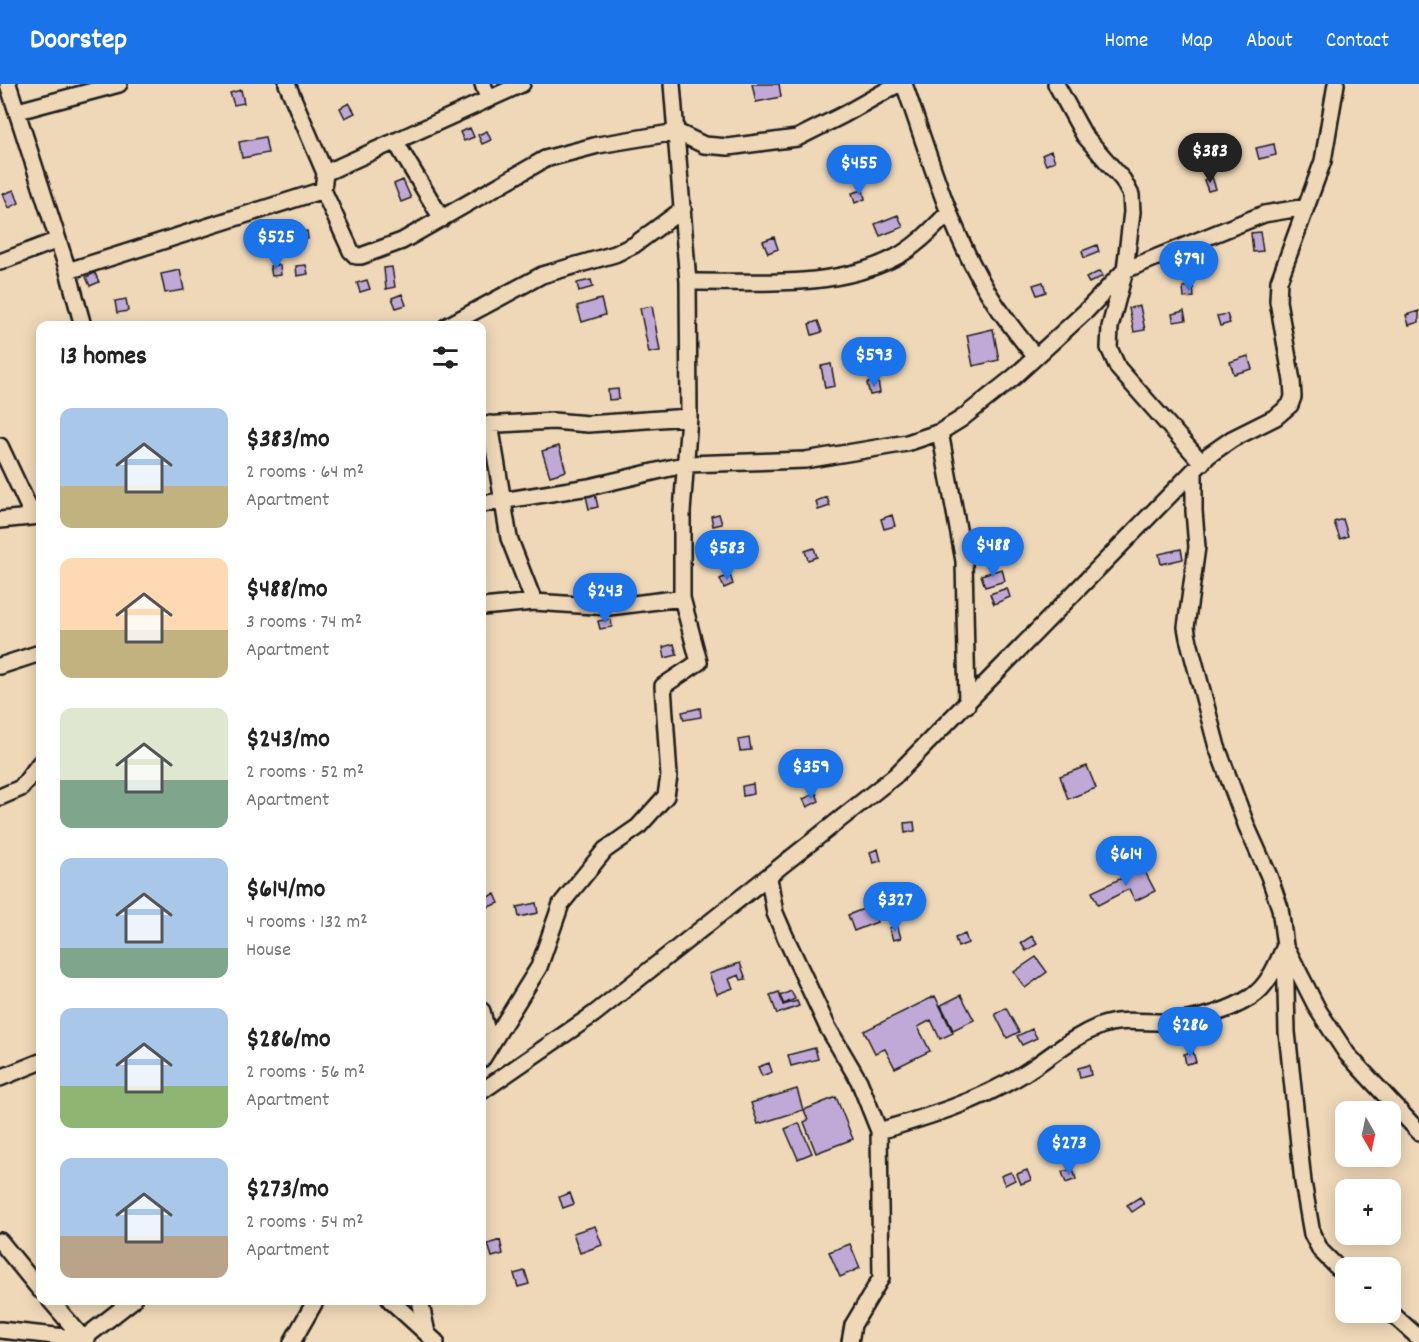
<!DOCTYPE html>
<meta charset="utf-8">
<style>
:root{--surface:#fff;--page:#f6f6f6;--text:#222;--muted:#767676;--accent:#1a73e8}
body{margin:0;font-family:Dekko,sans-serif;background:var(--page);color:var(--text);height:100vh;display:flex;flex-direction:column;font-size:22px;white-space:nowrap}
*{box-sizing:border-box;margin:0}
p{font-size:20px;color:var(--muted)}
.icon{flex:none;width:33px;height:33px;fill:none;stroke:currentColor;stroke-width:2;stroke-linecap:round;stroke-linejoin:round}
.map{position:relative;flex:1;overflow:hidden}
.details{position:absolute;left:36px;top:237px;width:450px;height:984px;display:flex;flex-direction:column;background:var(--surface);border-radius:12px;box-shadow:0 3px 15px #0003}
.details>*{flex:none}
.needle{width:39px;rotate:171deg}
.controls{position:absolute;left:1335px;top:1017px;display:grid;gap:12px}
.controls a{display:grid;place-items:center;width:66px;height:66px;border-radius:12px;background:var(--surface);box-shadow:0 3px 15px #0003;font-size:30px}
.price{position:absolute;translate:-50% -51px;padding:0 14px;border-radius:21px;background:var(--accent);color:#fff;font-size:20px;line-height:39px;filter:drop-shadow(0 2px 3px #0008)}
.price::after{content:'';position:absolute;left:50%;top:36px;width:18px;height:14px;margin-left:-9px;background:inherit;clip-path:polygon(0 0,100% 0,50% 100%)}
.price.selected{background:#222;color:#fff}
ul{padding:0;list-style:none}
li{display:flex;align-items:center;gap:18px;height:150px;padding:0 24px}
li span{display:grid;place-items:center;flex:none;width:168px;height:120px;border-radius:12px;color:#555}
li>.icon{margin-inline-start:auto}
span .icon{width:72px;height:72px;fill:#fffc;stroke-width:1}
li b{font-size:26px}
h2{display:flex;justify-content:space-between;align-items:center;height:72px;padding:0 24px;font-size:26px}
header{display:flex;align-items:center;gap:36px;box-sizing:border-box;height:84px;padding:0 30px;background:var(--accent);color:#fff}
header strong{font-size:28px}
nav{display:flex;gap:33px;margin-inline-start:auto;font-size:21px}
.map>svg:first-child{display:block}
.building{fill:#c1a9d7;stroke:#1c1c1c;stroke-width:1.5}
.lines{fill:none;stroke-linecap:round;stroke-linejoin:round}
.minor-casing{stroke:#1c1c1c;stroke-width:20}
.minor{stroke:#efd8b8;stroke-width:15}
</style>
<header>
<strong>Doorstep</strong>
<nav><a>Home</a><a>Map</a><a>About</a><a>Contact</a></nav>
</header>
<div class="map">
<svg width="1419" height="1258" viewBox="0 0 1419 1258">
<rect width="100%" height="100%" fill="#efd8b8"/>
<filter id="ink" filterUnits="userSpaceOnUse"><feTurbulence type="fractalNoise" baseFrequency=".0167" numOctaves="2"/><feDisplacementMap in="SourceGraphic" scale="12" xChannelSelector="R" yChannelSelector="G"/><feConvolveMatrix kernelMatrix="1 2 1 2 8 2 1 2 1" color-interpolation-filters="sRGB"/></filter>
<g filter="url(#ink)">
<path class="building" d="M 752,0 L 779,0 L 781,13 L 756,18 Z
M 241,6 L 244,19 L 234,21 L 230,9 Z
M 349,19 L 355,29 L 345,34 L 340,24 Z
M 470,44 L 474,53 L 464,57 L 460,48 Z
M 487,47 L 491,56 L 482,60 L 478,51 Z
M 265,53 L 268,69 L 242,74 L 239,58 Z
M 1274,60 L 1276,71 L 1259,75 L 1256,64 Z
M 1051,67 L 1055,77 L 1046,81 L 1042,71 Z
M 1212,93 L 1216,105 L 1208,107 L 1204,96 Z
M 403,96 L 411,114 L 401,118 L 394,100 Z
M 14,106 L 19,119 L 9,124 L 3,110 Z
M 863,106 L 865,115 L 855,119 L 852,109 Z
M 898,131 L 903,143 L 880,152 L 875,140 Z
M 307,147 L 308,155 L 286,159 L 285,150 Z
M 1260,148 L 1263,167 L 1253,168 L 1251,149 Z
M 774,153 L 778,165 L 768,169 L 763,157 Z
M 1097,161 L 1099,168 L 1084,174 L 1082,167 Z
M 280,181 L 281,191 L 272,192 L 270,182 Z
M 306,181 L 308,190 L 297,192 L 296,182 Z
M 392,183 L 395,203 L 386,205 L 384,184 Z
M 180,186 L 184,206 L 165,209 L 161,190 Z
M 1100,187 L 1103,192 L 1089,199 L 1086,194 Z
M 95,189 L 99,198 L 90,202 L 86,193 Z
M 367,196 L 370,205 L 360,208 L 357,199 Z
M 591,196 L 593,203 L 579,207 L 577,199 Z
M 1043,198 L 1046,208 L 1037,211 L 1033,201 Z
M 1193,202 L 1194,213 L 1184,214 L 1183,203 Z
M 402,210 L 406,221 L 396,224 L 392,214 Z
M 126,215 L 128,227 L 117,229 L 115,217 Z
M 601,215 L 605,231 L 582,238 L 577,222 Z
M 652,222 L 660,267 L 649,269 L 640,224 Z
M 1140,222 L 1145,246 L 1134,248 L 1129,224 Z
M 1184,227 L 1186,236 L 1174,238 L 1172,230 Z
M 1419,227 L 1419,238 L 1409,241 L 1406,231 Z
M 1227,230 L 1230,239 L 1220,242 L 1217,232 Z
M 818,237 L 822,248 L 812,251 L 809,240 Z
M 993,245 L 999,276 L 973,282 L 967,251 Z
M 1248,272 L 1252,285 L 1234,290 L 1230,278 Z
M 831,280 L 835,302 L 825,304 L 821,282 Z
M 878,297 L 880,309 L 870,311 L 867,299 Z
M 618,305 L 619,315 L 609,316 L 608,306 Z
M 559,362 L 566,387 L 550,392 L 542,367 Z
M 595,410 L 598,423 L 589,425 L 586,412 Z
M 827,413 L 830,422 L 818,426 L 816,417 Z
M 719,430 L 722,440 L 713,442 L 711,432 Z
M 892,431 L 895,442 L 884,445 L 881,435 Z
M 1343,435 L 1348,452 L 1340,455 L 1334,438 Z
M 814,464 L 817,473 L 808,476 L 805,467 Z
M 1181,465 L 1183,475 L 1161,480 L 1159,470 Z
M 1002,485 L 1005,497 L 985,503 L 981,491 Z
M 730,491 L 733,500 L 724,504 L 720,495 Z
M 1007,504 L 1010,513 L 994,520 L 990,510 Z
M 611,535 L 612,543 L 600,545 L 598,537 Z
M 674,560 L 677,571 L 665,574 L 663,563 Z
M 700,624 L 701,633 L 684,636 L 682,628 Z
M 749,654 L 751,666 L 740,667 L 738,656 Z
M 1087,682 L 1096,704 L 1068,715 L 1060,692 Z
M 753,700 L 754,710 L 743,712 L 742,702 Z
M 816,709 L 819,717 L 807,723 L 803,715 Z
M 914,738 L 915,747 L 905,749 L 904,739 Z
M 878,765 L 881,777 L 873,779 L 870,768 Z
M 1143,784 L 1155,807 L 1135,817 L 1129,805 L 1098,821 L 1092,808 Z
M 495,810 L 499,819 L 488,823 L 485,814 Z
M 894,814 L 902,835 L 890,839 L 883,818 Z
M 536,819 L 538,829 L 519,833 L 517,823 Z
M 871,822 L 877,838 L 854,847 L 848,831 Z
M 897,841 L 901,854 L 893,856 L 889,844 Z
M 965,850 L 968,859 L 958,863 L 955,854 Z
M 1032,852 L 1037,860 L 1026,867 L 1021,859 Z
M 1036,873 L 1047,888 L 1025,904 L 1014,888 Z
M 740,879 L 746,895 L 741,896 L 739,891 L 729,895 L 733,904 L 717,910 L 709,890 Z
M 791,907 L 795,915 L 784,920 L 780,912 Z
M 779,908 L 783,921 L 797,917 L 799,922 L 777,930 L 770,911 Z
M 961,911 L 974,936 L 953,946 L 941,921 Z
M 935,912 L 953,949 L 940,955 L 931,936 L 918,943 L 930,967 L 895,984 L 885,965 L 875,969 L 864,947 Z
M 1006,924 L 1019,948 L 1007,954 L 995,930 Z
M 1032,945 L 1037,954 L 1022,961 L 1017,952 Z
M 815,964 L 818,975 L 791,982 L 788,971 Z
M 1193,968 L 1196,978 L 1186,980 L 1184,970 Z
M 769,979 L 772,988 L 762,992 L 758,983 Z
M 1089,981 L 1091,991 L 1080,994 L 1078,984 Z
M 797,1005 L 803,1026 L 758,1040 L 751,1019 Z
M 836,1013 L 853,1055 L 816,1069 L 804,1038 L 808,1036 L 804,1026 Z
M 799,1039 L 812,1069 L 798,1075 L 785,1045 Z
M 1073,1085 L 1076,1095 L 1066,1099 L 1062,1088 Z
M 1027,1086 L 1031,1096 L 1021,1100 L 1017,1090 Z
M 1011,1088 L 1015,1096 L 1005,1101 L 1001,1092 Z
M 570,1109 L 574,1120 L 563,1124 L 559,1113 Z
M 1140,1113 L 1144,1120 L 1132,1128 L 1127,1121 Z
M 595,1142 L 602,1161 L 580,1169 L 573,1149 Z
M 500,1156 L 503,1170 L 492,1173 L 488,1160 Z
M 850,1160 L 860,1184 L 840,1193 L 829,1168 Z
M 525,1187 L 529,1200 L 518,1203 L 514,1190 Z"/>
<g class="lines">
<g class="minor-casing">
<path id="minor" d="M 8,0 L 68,187 L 83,242
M 287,0 L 325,89 L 323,106 L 351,167 L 356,172 L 361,172 L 402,157 L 545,75 L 598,61 L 677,48 L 704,61 L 728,63 L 797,54 L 843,31 L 898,0
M 483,0 L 488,15
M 904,0 C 927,65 946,133 979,193 C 995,222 1014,247 1035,272
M 1056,0 L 1084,51 L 1123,96 L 1131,111 L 1132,128 L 1125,186 L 1110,243 L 1109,264 L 1118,284 L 1202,379
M 18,27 L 119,0
M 395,57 L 442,135
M 325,89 L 522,0
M 0,178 L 58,156
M 68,187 L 323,106
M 688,198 C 756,197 834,206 896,173 C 917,162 933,144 949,128
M 447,242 L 542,191 L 615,170 L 634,161 L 683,125
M 490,340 L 509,454 L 534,518
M 482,341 L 553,337 L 588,340 L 689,333
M 940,348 L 964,477 L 967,621
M 0,362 L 32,430
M 1194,387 L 1194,427 L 1197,463 L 1186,543 L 1188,554 L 1217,663 L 1247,743 L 1269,792 L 1280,824 L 1285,862 L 1287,948 L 1303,1098 L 1312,1150 L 1321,1167 L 1346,1192
M 482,420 L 589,403 L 687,380 L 805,376 L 907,359 L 940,348 L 961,335 L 1014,293 L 1086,227 L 1125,186 L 1264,130 L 1306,123
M 0,436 L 40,432
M 482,523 L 534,518 L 609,523 L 682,514
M 0,582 L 40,569
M 0,713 L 21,704 L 40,679
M 769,794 L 775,829 L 785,852 L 828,944 L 859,997 L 879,1047 L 881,1194 L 853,1241 L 850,1258
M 1288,867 L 1318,926 L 1347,970 L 1419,1048
M 482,927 L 490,961
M 482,975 L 539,883 L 561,820 L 605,766 L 638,743 L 666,712 L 669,692 L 663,602 L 699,578 L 682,514 L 682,428 L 689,333 L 688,198 L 672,0
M 0,994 L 40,978
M 482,1007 L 594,930 L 896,691 L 1209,371 L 1232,355 L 1276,333 L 1290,321 L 1293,313 L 1292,297 L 1278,217 L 1279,197 L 1323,77 L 1336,0
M 879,1047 C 930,1032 977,1018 1023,990 C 1051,973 1068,955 1100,942 C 1123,933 1150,940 1173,938 C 1199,935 1229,927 1251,913 C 1268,902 1276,882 1284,864
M 0,1157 L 40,1206
M 50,1216 L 86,1258
M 390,1216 L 436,1258
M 420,1216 L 427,1249
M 1390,1228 L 1419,1254
M 0,1246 L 83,1255 L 133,1216
M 292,1258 L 316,1216"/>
</g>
<use href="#minor" class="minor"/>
</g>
</g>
</svg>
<div class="controls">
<a><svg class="needle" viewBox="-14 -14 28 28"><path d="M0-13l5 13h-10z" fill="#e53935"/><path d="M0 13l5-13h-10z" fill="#767676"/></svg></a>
<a>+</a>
<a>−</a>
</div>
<b class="price selected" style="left:1210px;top:100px">$383</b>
<b class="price" style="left:859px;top:112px">$455</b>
<b class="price" style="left:276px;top:186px">$525</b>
<b class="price" style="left:1189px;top:208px">$791</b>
<b class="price" style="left:874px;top:304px">$593</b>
<b class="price" style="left:993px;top:494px">$488</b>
<b class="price" style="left:727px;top:497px">$583</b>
<b class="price" style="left:605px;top:540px">$243</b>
<b class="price" style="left:811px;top:716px">$359</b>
<b class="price" style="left:1126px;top:803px">$614</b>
<b class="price" style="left:895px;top:849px">$327</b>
<b class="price" style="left:1190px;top:974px">$286</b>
<b class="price" style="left:1069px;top:1092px">$273</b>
<section class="details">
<h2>13 homes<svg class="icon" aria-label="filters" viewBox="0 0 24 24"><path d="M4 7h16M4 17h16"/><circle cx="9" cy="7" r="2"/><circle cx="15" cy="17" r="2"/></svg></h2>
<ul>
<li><span style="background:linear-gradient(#a9c7e8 65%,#c2b280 0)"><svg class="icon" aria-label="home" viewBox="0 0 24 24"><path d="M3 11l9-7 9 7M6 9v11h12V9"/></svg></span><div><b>$383/mo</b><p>2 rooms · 64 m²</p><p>Apartment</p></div></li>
<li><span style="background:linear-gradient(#ffd9b3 60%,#c2b280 0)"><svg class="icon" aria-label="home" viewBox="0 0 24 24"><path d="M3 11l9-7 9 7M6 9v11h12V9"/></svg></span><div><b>$488/mo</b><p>3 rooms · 74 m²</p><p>Apartment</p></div></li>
<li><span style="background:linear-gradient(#dfe7d0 60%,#7fa58c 0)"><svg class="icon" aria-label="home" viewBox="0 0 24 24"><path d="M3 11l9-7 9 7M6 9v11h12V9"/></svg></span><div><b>$243/mo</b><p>2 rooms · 52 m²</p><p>Apartment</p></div></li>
<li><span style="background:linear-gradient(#a9c7e8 75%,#7fa58c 0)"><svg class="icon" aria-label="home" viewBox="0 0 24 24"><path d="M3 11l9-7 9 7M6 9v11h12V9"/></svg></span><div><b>$614/mo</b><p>4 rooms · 132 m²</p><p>House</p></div></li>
<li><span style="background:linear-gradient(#a9c7e8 65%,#8fb573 0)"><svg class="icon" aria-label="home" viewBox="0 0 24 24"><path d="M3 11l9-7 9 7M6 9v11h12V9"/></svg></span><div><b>$286/mo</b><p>2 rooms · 56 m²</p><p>Apartment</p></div></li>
<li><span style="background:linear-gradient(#a9c7e8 65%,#b9a48a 0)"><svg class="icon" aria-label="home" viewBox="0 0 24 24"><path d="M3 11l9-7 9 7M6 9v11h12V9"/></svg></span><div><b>$273/mo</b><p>2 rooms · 54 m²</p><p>Apartment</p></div></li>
</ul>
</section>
</div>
